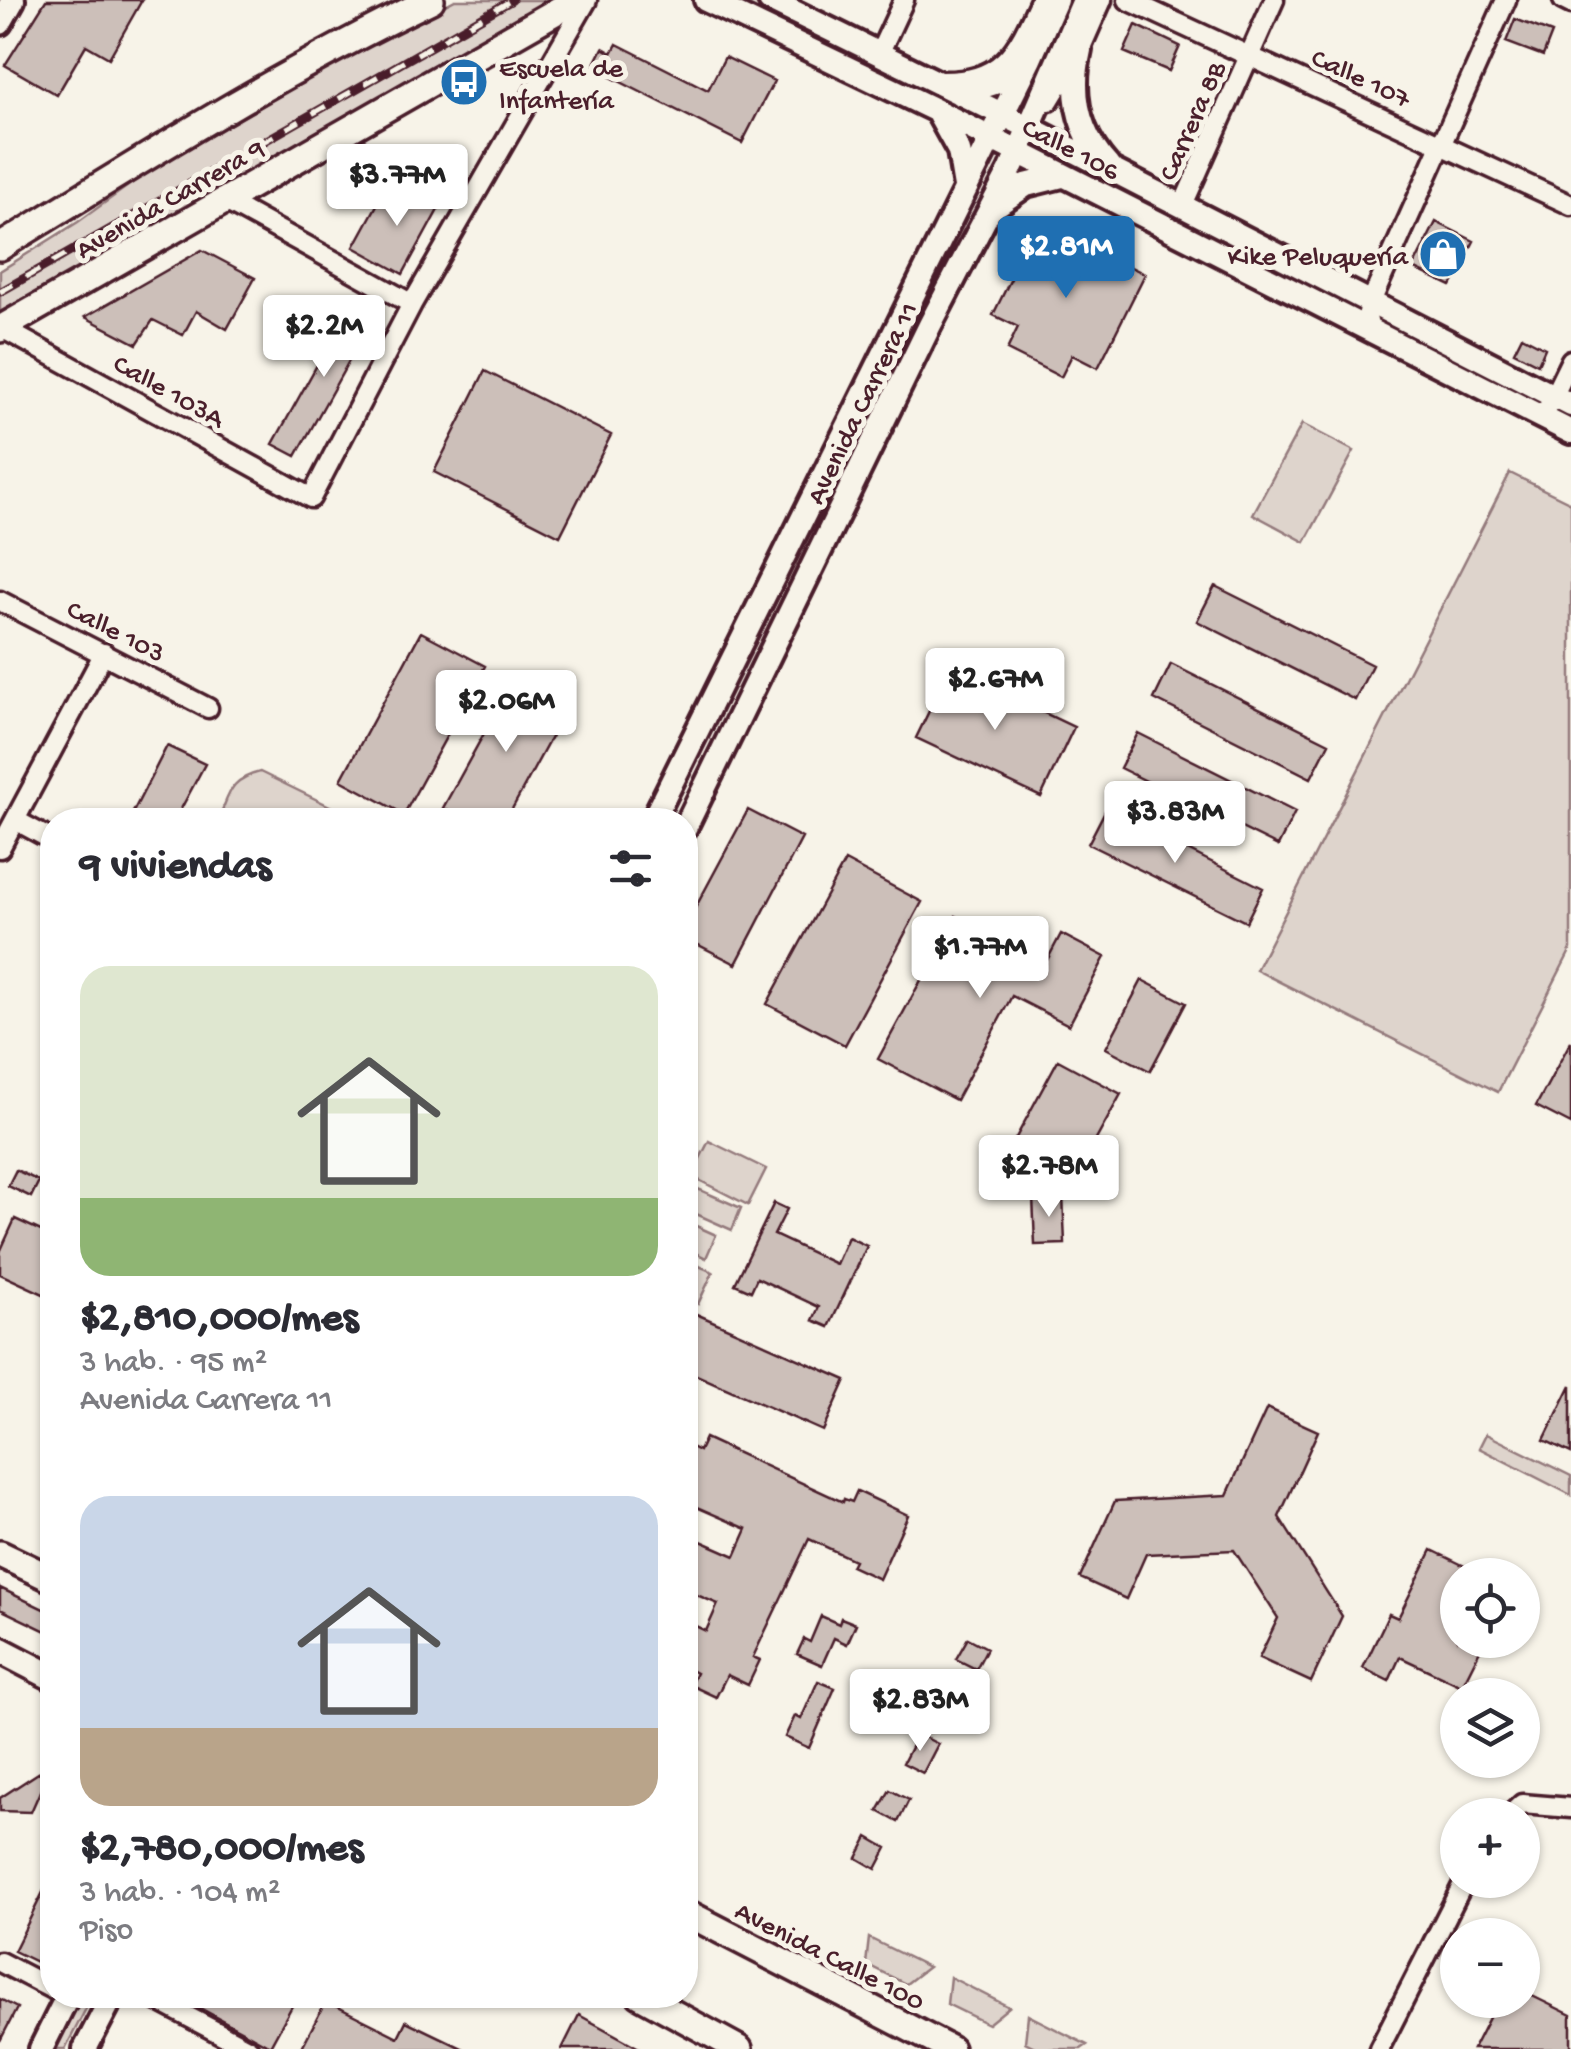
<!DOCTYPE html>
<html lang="es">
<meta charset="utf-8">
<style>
:root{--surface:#fff;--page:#f7f7f7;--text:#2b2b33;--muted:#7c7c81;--accent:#1f6fb2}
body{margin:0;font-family:"Gochi Hand",sans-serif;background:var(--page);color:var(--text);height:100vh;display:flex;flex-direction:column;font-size:38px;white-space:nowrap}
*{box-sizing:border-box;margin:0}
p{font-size:32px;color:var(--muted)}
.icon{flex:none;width:55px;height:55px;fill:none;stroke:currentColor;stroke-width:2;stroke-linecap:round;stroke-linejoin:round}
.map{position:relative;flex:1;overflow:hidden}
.details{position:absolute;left:40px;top:808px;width:658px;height:1200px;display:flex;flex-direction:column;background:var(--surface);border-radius:40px;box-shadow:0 2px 8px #0004}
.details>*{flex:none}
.tools{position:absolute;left:1440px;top:1558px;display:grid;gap:20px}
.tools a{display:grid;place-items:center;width:100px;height:100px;border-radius:50%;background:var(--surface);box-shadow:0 2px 8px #0004;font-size:50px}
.price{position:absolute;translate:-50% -85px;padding:0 22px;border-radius:10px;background:#fff;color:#222;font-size:32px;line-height:65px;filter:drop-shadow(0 2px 5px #0008)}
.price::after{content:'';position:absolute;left:50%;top:60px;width:30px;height:22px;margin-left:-15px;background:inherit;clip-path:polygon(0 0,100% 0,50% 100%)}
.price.active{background:var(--accent);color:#fff}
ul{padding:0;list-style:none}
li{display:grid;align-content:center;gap:20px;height:530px;padding:0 40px}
li span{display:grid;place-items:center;height:310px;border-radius:30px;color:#555}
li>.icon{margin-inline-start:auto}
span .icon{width:180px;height:180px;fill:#fffc;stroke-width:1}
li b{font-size:42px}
h2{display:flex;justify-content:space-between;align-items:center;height:120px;padding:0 40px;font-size:42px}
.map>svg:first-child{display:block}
.green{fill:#ded4cc;stroke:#947a7c;stroke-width:2.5}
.building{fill:#ccbfb9;stroke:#4a1f2b;stroke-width:2.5}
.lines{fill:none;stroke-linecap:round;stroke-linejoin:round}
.street-casing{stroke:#4a1f2b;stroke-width:25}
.secondary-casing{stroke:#4a1f2b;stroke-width:30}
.primary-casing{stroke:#4a1f2b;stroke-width:32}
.street{stroke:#f7f3e8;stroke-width:18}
.secondary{stroke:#f7f3e8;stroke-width:22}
.primary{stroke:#f7f3e8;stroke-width:25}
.rail-casing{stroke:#4a1f2b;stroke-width:9}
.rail{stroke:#f7f3e8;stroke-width:5;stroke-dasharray:15;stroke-linecap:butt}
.labels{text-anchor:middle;stroke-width:10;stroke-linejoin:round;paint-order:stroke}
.poi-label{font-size:28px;fill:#4a1f2b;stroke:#f7f3e8;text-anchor:start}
.street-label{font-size:28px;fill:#4a1f2b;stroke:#f7f3e8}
</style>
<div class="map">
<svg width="1571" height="2049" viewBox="0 0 1571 2049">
<rect width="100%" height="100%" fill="#f7f3e8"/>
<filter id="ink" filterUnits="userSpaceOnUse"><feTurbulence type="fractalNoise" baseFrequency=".01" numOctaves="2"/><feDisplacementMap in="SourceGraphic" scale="20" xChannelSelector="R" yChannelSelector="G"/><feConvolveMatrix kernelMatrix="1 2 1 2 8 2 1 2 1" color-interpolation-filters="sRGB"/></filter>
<g filter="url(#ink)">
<path class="green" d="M 455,0 L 549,0 L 0,314 L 0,271 L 78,222 L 146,173 L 345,58 Z
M 723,0 L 751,0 L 966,110 L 963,114 L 799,31 L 765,22 Z
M 1302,424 L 1354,451 L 1305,542 L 1253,514 Z
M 1510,473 L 1571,503 L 1571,949 L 1498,1092 L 1256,970 Z
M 260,772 L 346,814 L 351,820 L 218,820 C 230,794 228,780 260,772 Z
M 709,1141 L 766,1169 L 748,1205 L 691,1176 Z
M 691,1186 L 741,1208 L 732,1230 L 685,1209 Z
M 685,1221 L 716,1235 L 706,1258 L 685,1248 Z
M 685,1260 L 713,1272 L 698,1304 L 685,1298 Z
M 1486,1434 L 1571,1476 L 1571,1495 L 1479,1448 Z
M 869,1938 L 928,1967 L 906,1984 L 866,1964 Z
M 950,1977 L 1009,2007 L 988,2024 L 947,2004 Z
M 75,1995 L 93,1995 L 65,2049 L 47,2049 Z
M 1028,2015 L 1087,2045 L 1081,2049 L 1039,2049 L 1025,2042 Z"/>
<path class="building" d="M 46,0 L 142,0 L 109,58 L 86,45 L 57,95 L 5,65 Z
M 1515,19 L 1552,33 L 1543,56 L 1506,42 Z
M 1136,25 L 1180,46 L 1169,71 L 1124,52 Z
M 617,44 L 708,90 L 725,57 L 774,81 L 742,143 L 593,68 L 603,48 L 612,53 Z
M 401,188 L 439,208 L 403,274 L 354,247 L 383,194 L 394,200 Z
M 1039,222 L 1145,274 L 1098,368 L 1072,355 L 1061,377 L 1007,350 L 1018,327 L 993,315 Z
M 1436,222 L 1474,241 L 1451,286 L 1413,268 Z
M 202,250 L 255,278 L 227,329 L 196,311 L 183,335 L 153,320 L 137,344 L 85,317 Z
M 351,304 L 374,316 L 296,456 L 273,444 Z
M 1522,336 L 1545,348 L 1538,364 L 1514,352 Z
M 485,371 L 611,435 L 560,536 L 434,472 Z
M 1215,586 L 1372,665 L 1355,700 L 1197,621 Z
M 421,632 L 485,666 L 404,814 L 341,780 Z
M 1171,664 L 1329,743 L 1311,778 L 1154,699 Z
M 950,668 L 1074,727 L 1041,797 L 916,738 Z
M 514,679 L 567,708 L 506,820 L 465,820 L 443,808 Z
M 1138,733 L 1295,812 L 1278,846 L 1120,768 Z
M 167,746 L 205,764 L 175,820 L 129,820 Z
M 1106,809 L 1263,888 L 1246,922 L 1088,844 Z
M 748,810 L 802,838 L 736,964 L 685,938 L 685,927 Z
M 845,861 L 922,902 L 845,1045 L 767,1004 Z
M 956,916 L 1045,964 L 1061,934 L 1105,957 L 1069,1025 L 1012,996 L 956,1100 L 878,1059 Z
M 1142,980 L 1186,1003 L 1150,1071 L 1106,1048 Z
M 1571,1041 L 1571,1124 L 1536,1106 Z
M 1058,1060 L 1121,1094 L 1074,1180 L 1011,1147 Z
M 16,1170 L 39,1181 L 31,1197 L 8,1186 Z
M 1063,1194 L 1065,1244 L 1035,1245 L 1033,1196 Z
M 774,1203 L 787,1209 L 774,1235 L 836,1264 L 848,1237 L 867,1246 L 829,1327 L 813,1320 L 819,1307 L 757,1278 L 751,1291 L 735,1284 Z
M 15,1219 L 52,1236 L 52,1298 L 0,1274 L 0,1252 Z
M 685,1309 L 846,1380 L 823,1431 L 685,1370 Z
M 1571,1385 L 1571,1453 L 1544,1440 Z
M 1267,1408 L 1318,1431 L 1279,1517 L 1342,1616 L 1311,1682 L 1259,1658 L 1278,1618 L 1234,1550 L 1146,1554 L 1126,1599 L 1080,1578 L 1115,1501 L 1227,1495 Z
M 705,1438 L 843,1502 L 844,1499 L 852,1502 L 857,1491 L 908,1515 L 879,1579 L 851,1566 L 854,1560 L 809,1539 L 753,1657 L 760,1660 L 748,1685 L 727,1675 L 716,1697 L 690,1685 L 696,1673 L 685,1667 L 685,1621 L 706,1631 L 718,1604 L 685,1590 L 685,1534 L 735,1556 L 747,1529 L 685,1502 L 685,1444 L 699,1451 Z
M 1432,1550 L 1483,1575 L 1458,1575 L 1458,1640 L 1485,1640 L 1462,1686 L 1400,1657 L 1389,1681 L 1363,1668 L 1389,1614 L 1398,1618 Z
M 0,1588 L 52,1613 L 52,1634 L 0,1609 Z
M 821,1616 L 839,1624 L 841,1618 L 856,1624 L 847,1644 L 834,1638 L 822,1665 L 797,1654 L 804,1639 L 810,1642 Z
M 968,1638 L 987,1648 L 976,1669 L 956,1659 Z
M 818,1681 L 835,1688 L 809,1748 L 785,1737 L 795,1716 L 801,1719 Z
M 943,1685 L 962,1695 L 951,1716 L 932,1706 Z
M 918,1734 L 938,1744 L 923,1773 L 903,1763 Z
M 52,1764 L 31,1812 L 0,1811 L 0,1798 Z
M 890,1790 L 909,1800 L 898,1822 L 878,1811 Z
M 868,1837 L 887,1848 L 876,1869 L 857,1858 Z
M 52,1874 L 52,1955 L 47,1967 L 14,1951 Z
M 1522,1991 L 1571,2015 L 1571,2049 L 1473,2049 L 1498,2000 L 1522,2000 Z
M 176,1995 L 298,1995 L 270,2046 Z
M 0,1999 L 17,2008 L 0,2041 Z
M 326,2001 L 398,2037 L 406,2021 L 464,2049 L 301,2049 Z
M 579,2015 L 641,2049 L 562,2049 Z"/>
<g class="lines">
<g class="street-casing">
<path id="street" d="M 1128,0 L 1571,205
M 1563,0 L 1571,4
M 879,54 L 904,0
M 937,81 C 1002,83 1016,53 1040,0
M 1049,101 L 1080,50 L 1102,0
M 224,200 L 412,304
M 1182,207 L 1274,0
M 2,328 L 311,498 L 412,304 L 587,0
M 1370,331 L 1367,317 L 1370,304 L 1506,0
M 1549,405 L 1571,360
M 0,601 L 208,708
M 15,820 L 52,840
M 0,848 L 104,653
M 1510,1815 L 1522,1804 L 1571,1808
M 0,1962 L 52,1989
M 147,1995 L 249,2049
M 1379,2049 L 1465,1880"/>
</g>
<g class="secondary-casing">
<path id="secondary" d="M 706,0 L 933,109 L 1571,432
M 770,0 L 1030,128 L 1571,405
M 0,23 L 13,0
M 1080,50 C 1070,94 1078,133 1108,166
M 960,94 L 1001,81 L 1024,64
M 939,115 L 959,151 L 965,187
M 993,208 L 1026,185 L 1062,176
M 653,820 L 1030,59 L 1056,0
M 685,828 L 930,325 L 1010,171 L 1084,0
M 41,2049 L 68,1995
M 85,2049 L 113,1995"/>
</g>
<g class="primary-casing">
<path id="primary" d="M 0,247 C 141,160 281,72 431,0
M 0,329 L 576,0
M 0,1554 L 52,1579
M 0,1650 L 52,1677
M 685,1912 L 950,2049
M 640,1995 L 739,2049"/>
</g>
<use href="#street" class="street"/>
<use href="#secondary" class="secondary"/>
<use href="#primary" class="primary"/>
<g class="rail-casing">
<path id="rail" d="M 0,292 L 512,0"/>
</g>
<use href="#rail" class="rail"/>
</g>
</g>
<defs>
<g id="bus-disc" transform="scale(2.5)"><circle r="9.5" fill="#1f6fb2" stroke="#f7f3e8"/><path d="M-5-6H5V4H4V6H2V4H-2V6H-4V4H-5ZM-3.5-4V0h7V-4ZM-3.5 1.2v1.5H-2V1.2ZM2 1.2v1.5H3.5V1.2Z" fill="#fff"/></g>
<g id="shop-disc" transform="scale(2.5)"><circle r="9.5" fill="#1f6fb2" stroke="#f7f3e8"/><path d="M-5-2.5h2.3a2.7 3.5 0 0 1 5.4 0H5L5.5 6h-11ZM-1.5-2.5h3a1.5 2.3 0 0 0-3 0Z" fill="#fff"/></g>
</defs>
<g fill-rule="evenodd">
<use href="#bus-disc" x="464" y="82"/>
<use href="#shop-disc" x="1443" y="254"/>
</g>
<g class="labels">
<g class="poi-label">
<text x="499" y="76">Escuela de<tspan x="499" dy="32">Infantería</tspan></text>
<text x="1408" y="264" text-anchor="end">Kike Peluquería</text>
</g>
<g class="street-label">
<text transform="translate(1362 76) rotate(25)" y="10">Calle 107</text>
<text transform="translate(1190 120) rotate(-66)" y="10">Carrera 8B</text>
<text transform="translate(1072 147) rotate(27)" y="10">Calle 106</text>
<text transform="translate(169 197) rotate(-30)" y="10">Avenida Carrera 9</text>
<text transform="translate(170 389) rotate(29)" y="10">Calle 103A</text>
<text transform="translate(860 402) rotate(-64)" y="10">Avenida Carrera 11</text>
<text transform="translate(117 629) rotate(27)" y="10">Calle 103</text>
<text transform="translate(831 1954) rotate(27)" y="10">Avenida Calle 100</text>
</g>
</g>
</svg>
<div class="tools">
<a><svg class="icon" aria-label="locate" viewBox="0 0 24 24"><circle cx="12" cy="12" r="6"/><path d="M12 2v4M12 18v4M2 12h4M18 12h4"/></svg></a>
<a><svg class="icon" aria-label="layers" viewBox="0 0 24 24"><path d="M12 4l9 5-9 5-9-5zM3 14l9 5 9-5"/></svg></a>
<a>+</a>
<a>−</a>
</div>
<b class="price" style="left:397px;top:229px">$3.77M</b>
<b class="price active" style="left:1066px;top:301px">$2.81M</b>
<b class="price" style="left:324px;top:380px">$2.2M</b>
<b class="price" style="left:995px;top:733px">$2.67M</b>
<b class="price" style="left:506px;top:755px">$2.06M</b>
<b class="price" style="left:1175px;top:866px">$3.83M</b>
<b class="price" style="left:980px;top:1001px">$1.77M</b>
<b class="price" style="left:1049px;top:1220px">$2.78M</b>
<b class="price" style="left:920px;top:1754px">$2.83M</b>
<section class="details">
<h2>9 viviendas<svg class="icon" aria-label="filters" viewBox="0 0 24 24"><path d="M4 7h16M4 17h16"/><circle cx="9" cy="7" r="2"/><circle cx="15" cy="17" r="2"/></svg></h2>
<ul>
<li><span style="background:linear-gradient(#dfe7d0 75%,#8fb573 0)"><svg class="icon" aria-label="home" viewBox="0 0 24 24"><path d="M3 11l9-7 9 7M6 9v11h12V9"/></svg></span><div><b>$2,810,000/mes</b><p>3 hab. · 95 m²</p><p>Avenida Carrera 11</p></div></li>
<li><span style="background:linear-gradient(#c9d6e8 75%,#b9a48a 0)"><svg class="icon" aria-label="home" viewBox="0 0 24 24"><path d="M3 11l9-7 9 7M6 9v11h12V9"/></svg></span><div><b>$2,780,000/mes</b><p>3 hab. · 104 m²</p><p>Piso</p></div></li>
</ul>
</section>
</div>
